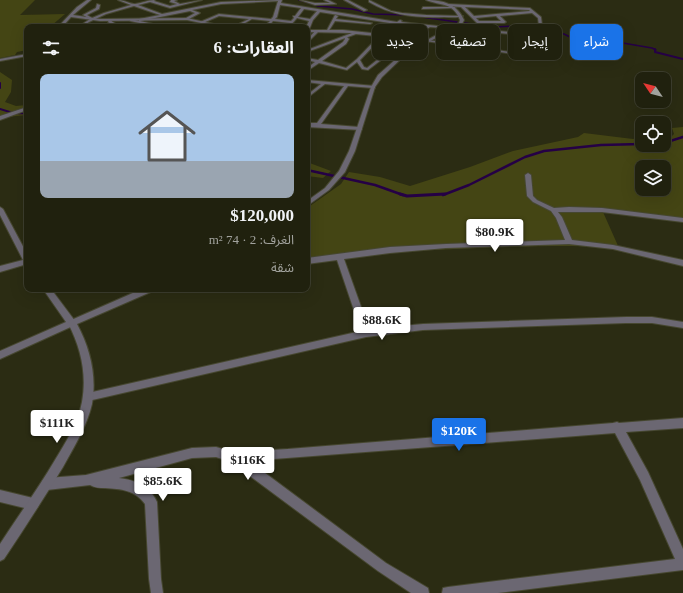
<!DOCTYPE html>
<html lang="ar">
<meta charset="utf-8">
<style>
:root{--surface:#20210e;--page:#282917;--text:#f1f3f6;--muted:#a2a39e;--line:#3d3e2e;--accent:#1a73e8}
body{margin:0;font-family:"Times New Roman","Noto Sans Arabic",serif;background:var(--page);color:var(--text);direction:rtl;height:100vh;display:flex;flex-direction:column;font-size:15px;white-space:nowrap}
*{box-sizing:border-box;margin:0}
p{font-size:13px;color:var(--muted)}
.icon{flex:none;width:22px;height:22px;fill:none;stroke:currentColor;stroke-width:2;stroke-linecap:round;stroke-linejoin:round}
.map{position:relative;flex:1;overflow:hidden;direction:ltr}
.drawer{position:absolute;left:24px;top:24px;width:286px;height:268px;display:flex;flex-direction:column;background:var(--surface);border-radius:8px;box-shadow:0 4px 16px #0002,0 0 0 1px var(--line);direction:rtl}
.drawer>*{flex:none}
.top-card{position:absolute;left:322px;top:24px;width:301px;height:36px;direction:rtl;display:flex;gap:8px}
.needle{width:26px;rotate:305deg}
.controls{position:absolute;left:635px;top:72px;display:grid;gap:8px}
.controls a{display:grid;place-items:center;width:36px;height:36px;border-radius:8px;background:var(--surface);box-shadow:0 4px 16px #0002,0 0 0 1px var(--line);font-size:20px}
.price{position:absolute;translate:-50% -34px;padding:0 9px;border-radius:4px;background:#fff;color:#222;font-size:13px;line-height:26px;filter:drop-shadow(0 1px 2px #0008)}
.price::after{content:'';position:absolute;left:50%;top:24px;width:12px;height:9px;margin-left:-6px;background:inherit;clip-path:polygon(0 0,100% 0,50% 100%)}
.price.current{background:var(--accent);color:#fff}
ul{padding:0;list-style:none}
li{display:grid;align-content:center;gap:8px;height:212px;padding:0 16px}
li+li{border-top:1px solid var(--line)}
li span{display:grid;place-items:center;height:124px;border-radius:8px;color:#555}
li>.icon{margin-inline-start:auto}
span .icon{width:72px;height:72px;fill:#fffc;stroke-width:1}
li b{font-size:17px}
h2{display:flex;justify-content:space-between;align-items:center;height:48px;padding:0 16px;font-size:17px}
.tag{padding:0 14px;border-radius:8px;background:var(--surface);box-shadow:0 4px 16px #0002,0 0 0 1px var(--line);font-size:14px;line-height:36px}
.tag.current{background:var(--accent);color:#fff}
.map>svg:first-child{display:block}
.green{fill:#444514;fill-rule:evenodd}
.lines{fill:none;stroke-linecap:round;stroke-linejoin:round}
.stream-far3{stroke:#250045;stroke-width:1.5}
.stream-far2{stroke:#250045;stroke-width:2}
.stream-far1{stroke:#250045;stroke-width:2.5}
.stream{stroke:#250045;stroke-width:3}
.minor-casing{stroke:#464730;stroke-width:2}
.tertiary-casing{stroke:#464730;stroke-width:2}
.minor{fill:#6b6772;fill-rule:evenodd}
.tertiary{fill:#6b6772;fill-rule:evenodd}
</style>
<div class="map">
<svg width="683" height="593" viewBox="0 0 683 593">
<rect width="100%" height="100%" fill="#2b2c13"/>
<path class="green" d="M 0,0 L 35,0 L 20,15 L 65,14 L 51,26 L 27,27 L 27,50 L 17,52 L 15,55 L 0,58 Z
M 0,72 L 12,80 L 11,92 L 5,102 L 16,106 L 27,105 L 27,115 L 6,117 L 0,115 Z
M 683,127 L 683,221 L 603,212 L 619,248 C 573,245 526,246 479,248 C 421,250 364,253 307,265 L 307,208 L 341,184 L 349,172 L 380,177 L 410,186 L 470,167 L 513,151 L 578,137 L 584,133 L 633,139 L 642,137 L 642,145 L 664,145 L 664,138 L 670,138 L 674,134 L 672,128 ZM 642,167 L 664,167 L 664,189 L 642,189 Z
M 307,162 L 331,171 L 323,178 L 307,176 Z"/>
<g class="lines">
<path class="stream-far3" d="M 299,0 L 318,6 L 352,9 L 373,14 L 408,15
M 422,17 L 457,22
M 465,23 L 493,27 L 518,26 L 564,34 L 572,38 L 611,41 L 652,48 L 656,50"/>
<path class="stream-far2" d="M 655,49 L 655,52 L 683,59
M 0,83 L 0,88
M 0,109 L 13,113 L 27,113"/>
<path class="stream-far1" d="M 13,113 L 27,113
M 664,143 L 683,137
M 307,170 L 375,185 L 403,195
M 443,195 L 469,185 L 525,157 L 544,151 L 601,145 L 642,144"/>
<path class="stream" d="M 400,194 L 407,196 L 445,194"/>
<g class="minor-casing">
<path id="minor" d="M 118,0 C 124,0 130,4 135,4 C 143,3 147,0 155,0 L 154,1 L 170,6 L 177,4 L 170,2 L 171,0 L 177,0 L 174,1 L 180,4 L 202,0 L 170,8 L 150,2 L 138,5 L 162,14 L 221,2 L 282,0 L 281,3 L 397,22 L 400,20 L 402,21 L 401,22 L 457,28 L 455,29 L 430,27 L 411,39 L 410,37 L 426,26 L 399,24 L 388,36 L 386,35 L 396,24 L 320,12 L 313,20 L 309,30 L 307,31 L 306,27 L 309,21 L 297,18 L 289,27 L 287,26 L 290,23 L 273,21 L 268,27 L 264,27 L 270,21 L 252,19 L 238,27 L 233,27 L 249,19 L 219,16 L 203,23 L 200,22 L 219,14 L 271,19 L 273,17 L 278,1 L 221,4 L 192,10 L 200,13 L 187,20 L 186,18 L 195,13 L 190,11 L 140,21 L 166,27 L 159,27 L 130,21 L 131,19 L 139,21 L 139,19 L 160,15 L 134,6 L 106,14 L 89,22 L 82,27 L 78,27 L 90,19 L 83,15 L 96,8 L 97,4 L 100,5 L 99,9 L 87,15 L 92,18 L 104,13 L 131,5 ZM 280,5 L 301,8 L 295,16 L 293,16 L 294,18 L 291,21 L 275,19 L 277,17 ZM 304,9 L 317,11 L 310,19 L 298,17 Z
M 300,0 L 315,3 L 330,3 L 324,0 L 328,0 L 336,4 L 315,5 Z
M 344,0 L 348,0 L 367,10 L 364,11 Z
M 369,0 L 391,11 L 402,13 L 426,15 L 463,16 C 457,18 450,17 444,17 C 417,18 392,16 369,2 Z
M 448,4 L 530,8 L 541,17 L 542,25 L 539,26 L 538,18 L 532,13 L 500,16 L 506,22 L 504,23 L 477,23 L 461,7 L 447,6 ZM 465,7 L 529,10 L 530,11 L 474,16 ZM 496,16 L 501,21 L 479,21 L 476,18 Z
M 423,7 L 454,7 L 456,8 L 422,9 Z
M 335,15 L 338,16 L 336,19 L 372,23 L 370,24 L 335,21 L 328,32 L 326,32 Z
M 109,20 L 110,20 L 120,27 L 116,27 L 108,22 Z
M 476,29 L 532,34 L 531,36 L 477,31 L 471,46 L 530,55 L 528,56 L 425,41 L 427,40 L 468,45 L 472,33 L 461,35 L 443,33 L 445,32 L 461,33 Z
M 316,30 L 319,31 L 307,43 L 307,40 Z
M 381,34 L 384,35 L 360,60 L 364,67 L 367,68 L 396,45 L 414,49 L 412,50 L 398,47 L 368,70 L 362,69 L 357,62 L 347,70 L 319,63 L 307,71 L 307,68 L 315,62 L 307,60 L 307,58 L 318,60 L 343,42 L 345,39 L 344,36 L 346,36 L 349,39 L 346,44 L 322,61 L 346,68 L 357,59 Z
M 27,54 L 27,56 L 0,61 L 0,59 Z
M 307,80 L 375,86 L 375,88 L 373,88 L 348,86 L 321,124 L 359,127 L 362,129 L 361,130 L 307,127 L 307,123 L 317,123 L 344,86 L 325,84 L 307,98 L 307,95 L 321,84 L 307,82 Z
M 27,107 L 27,110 L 0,120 L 0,116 Z
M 528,173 L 531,175 L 533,196 L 537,200 L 554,208 L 569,207 L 602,208 L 683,218 L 683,222 L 602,212 L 558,212 L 562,217 L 572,240 L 613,245 L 683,260 L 683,266 L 613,249 L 569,244 L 446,248 L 390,253 L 344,259 L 369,329 L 423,324 L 626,317 L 652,317 L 683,322 L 683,328 L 652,323 L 626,323 L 423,330 L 366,337 L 88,401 L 85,400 L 83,397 L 85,394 L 88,393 L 361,331 L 337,260 L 307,264 L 307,258 L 390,247 L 446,244 L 565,240 L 556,218 L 551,211 L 533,202 L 527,196 L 525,175 Z
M 0,207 L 3,209 L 27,254 L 27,264 L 0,272 L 0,266 L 23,260 L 0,215 Z
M 43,289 L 51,289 L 75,321 L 76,323 L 75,325 L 0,359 L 0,351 L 66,322 Z
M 683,418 L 683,428 L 626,432 L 648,472 L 683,549 L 683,570 L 498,593 L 442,593 L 443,588 L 448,587 L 675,559 L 640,480 L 615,433 L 249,461 L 386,563 L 428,588 L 429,593 L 411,593 L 378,571 L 231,462 L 216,457 L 192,458 L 119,478 C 135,480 150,486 157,502 L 161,579 L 163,593 L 151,593 L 149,579 L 145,504 C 135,490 121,489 105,488 C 100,488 95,488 90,485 L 47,490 L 43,488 L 41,484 L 43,480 L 47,478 L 86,475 L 192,448 L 216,447 L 234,452 L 288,449 L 613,423 L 617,422 L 619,423 Z
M 0,490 L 33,498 L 37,500 L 39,504 L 37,508 L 33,510 L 0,502 Z"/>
</g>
<g class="tertiary-casing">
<path id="tertiary" d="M 87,0 L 91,0 L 73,15 L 100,19 L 187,18 L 227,27 L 220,27 L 187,20 L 100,21 L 71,17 L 62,27 L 58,27 L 77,7 Z
M 426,0 C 443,0 457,4 464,20 L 462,24 L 406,54 L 382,77 L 375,87 L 355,151 L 345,172 L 329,190 L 307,206 L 307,201 L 325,188 L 339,171 L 349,151 L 371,87 L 378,75 L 404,52 L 425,41 L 356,34 L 307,52 L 307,50 L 352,33 L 307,32 L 307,30 L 343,30 L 429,39 L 459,23 L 460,20 C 453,2 441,6 426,0 Z
M 142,289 L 154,289 L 153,291 L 77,324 C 90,348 97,376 92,404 C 87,426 74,447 63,467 C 44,498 24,529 4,559 L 0,561 L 0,544 C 18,516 38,489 55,460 C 66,442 78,423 82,402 C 87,374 81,348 68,323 L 69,321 Z"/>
</g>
<use href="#minor" class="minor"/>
<use href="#tertiary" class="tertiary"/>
</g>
</svg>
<div class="controls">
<a><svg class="needle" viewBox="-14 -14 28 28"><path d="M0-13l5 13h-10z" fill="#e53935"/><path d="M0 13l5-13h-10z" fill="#a2a39e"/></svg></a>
<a><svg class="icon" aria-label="locate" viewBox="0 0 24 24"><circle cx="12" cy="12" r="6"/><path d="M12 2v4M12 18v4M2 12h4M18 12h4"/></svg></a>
<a><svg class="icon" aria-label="layers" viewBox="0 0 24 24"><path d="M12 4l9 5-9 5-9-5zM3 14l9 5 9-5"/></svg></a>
</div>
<b class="price" style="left:495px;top:253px">$80.9K</b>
<b class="price" style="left:382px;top:341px">$88.6K</b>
<b class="price" style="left:57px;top:444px">$111K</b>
<b class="price current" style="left:459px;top:452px">$120K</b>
<b class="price" style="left:248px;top:481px">$116K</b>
<b class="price" style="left:163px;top:502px">$85.6K</b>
<div class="top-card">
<a class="tag current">شراء</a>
<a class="tag">إيجار</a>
<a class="tag">تصفية</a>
<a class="tag">جديد</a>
</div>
<section class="drawer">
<h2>العقارات: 6<svg class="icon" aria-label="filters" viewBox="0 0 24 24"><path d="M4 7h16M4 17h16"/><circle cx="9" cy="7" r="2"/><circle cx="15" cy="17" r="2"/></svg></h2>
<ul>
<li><span style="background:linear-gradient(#a9c7e8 70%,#9aa5b1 0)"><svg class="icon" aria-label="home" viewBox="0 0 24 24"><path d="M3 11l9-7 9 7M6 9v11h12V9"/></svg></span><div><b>$120,000</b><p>الغرف: 2 · 74 m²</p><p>شقة</p></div></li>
</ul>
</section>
</div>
